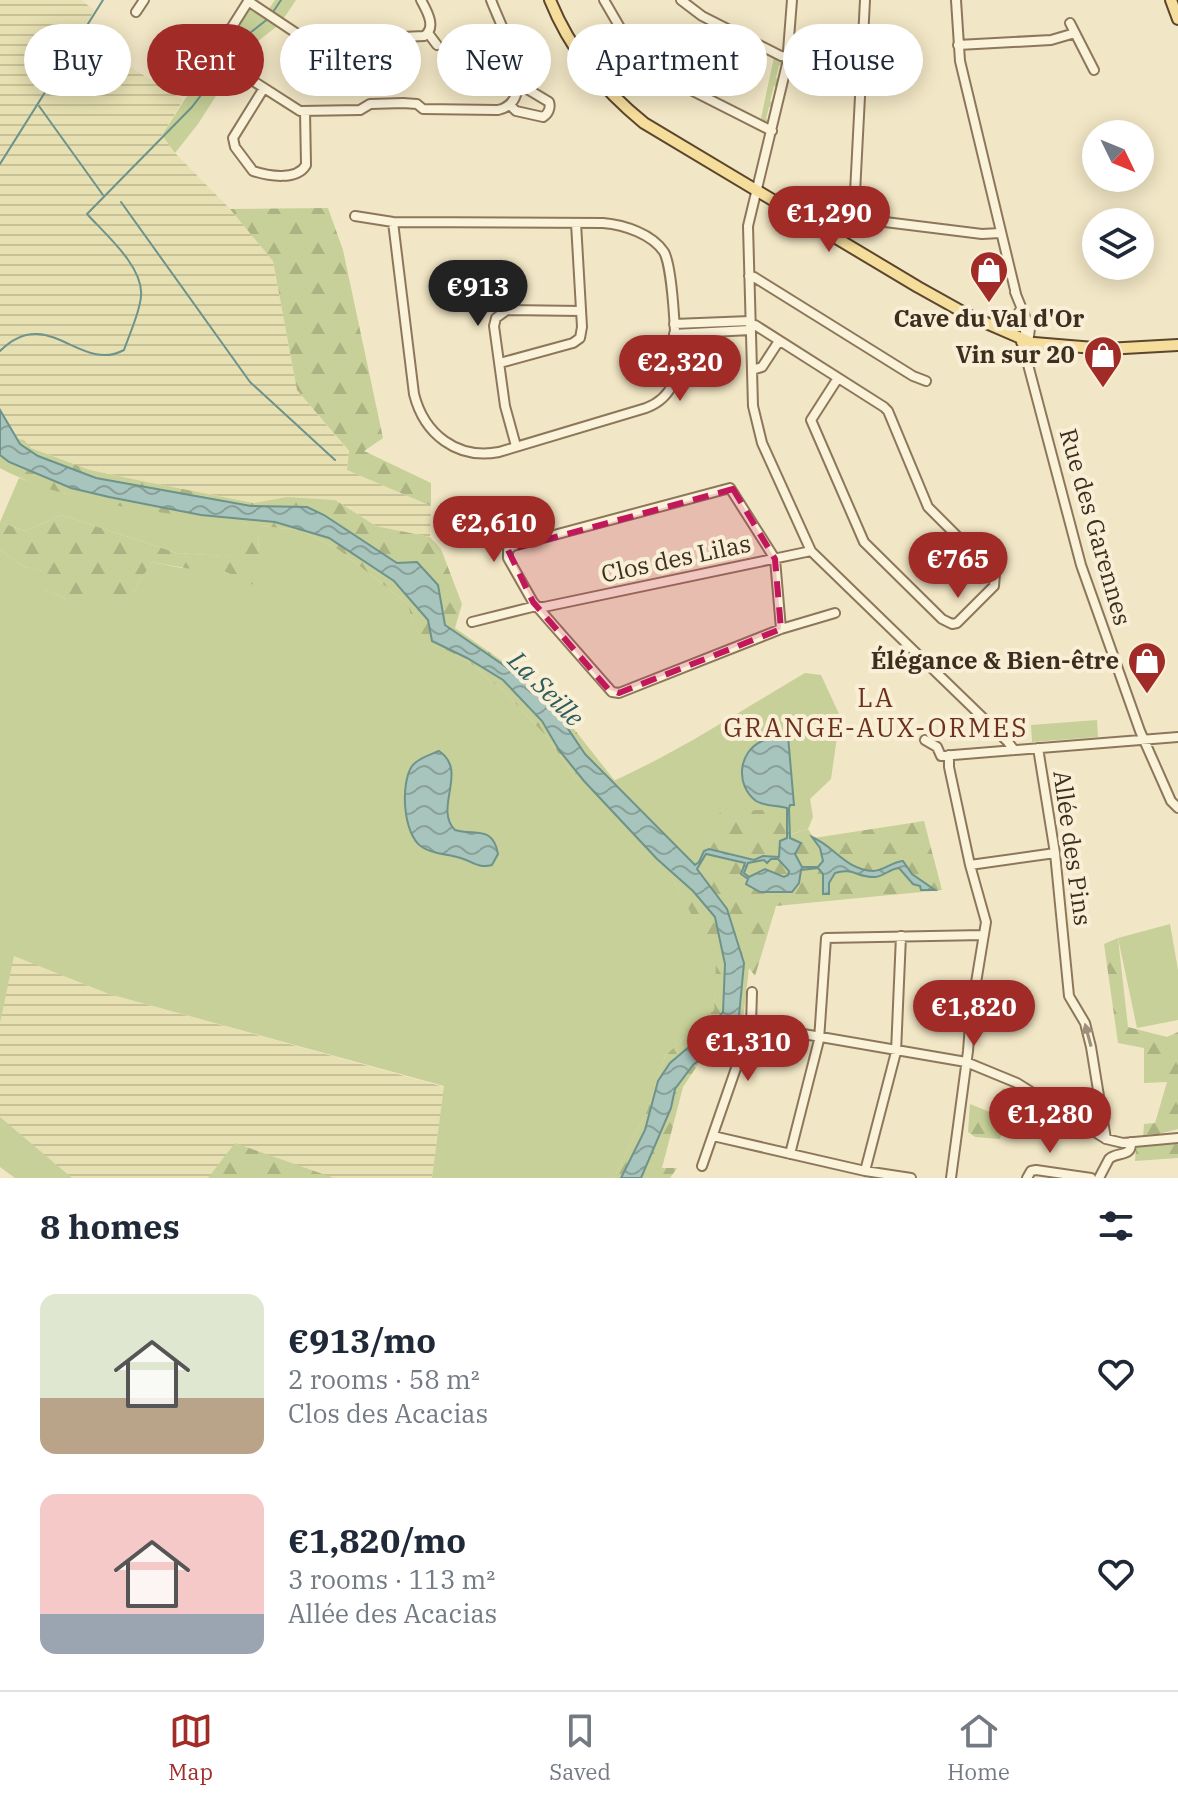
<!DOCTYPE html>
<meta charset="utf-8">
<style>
:root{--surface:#fff;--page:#f6f6f7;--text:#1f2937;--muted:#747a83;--line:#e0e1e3;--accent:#a02b27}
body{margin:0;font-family:"IBM Plex Serif",serif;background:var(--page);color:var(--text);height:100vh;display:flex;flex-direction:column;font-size:30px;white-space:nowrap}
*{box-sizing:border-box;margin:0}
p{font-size:26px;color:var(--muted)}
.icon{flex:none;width:44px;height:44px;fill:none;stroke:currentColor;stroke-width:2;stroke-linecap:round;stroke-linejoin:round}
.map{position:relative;height:1178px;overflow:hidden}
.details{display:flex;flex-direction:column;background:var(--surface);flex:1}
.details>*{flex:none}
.top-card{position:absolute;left:24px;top:24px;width:1130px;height:72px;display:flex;gap:16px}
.needle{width:52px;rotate:133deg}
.controls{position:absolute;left:1082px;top:120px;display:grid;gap:16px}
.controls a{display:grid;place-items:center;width:72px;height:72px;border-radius:50%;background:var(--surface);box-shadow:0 4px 20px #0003;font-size:40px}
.price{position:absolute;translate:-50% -68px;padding:0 18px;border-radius:28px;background:var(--accent);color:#fff;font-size:26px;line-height:52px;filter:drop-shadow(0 2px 4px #0008)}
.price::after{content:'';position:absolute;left:50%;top:48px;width:24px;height:18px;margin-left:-12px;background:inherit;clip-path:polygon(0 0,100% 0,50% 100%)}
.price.current{background:#222;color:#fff}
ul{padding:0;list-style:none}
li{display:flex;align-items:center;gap:24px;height:200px;padding:0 40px}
li span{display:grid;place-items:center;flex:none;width:224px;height:160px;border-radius:16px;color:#555}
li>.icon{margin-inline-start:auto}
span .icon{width:96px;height:96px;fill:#fffc;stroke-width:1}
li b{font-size:34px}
h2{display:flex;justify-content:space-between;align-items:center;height:96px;padding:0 40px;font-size:34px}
.pill{padding:0 28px;border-radius:36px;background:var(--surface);box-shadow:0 4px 20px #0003;font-size:28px;line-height:72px}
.pill.current{background:var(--accent);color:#fff}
.tab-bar{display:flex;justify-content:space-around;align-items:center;height:112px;border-top:2px solid var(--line);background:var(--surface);font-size:22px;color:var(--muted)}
.tab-bar a{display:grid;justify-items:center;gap:4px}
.tab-bar .current{color:var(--accent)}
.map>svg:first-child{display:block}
.farmland{fill:url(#farmland-rules)}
.green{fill:#c7d098}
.forest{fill:url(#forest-firs)}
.water{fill:url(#water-waves);stroke:#6d938b;stroke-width:2;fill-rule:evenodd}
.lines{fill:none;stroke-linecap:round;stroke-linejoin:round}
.stream{stroke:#6d938b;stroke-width:2}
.minor-casing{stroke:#8d775a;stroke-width:12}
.major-casing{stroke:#5b452e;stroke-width:14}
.minor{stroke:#fbf2da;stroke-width:8}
.major{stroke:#f5dd9c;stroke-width:10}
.oneway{fill:#9c907c}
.marked{fill:#c2185b;fill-opacity:0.2;stroke:#c2185b;stroke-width:6;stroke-dasharray:16 10;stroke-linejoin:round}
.labels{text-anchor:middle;stroke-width:8;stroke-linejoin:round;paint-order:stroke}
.poi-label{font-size:24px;font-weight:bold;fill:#3d2e1f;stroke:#f8efd6;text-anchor:end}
.street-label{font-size:24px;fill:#3d2e1f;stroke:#f8efd6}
.water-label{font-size:26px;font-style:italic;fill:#2d5d5c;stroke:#f8efd6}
.neighbourhood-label{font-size:26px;letter-spacing:2px;fill:#6c301c;stroke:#f8efd6}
</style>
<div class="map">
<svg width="1178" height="1178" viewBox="0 0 1178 1178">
<defs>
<pattern id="farmland-rules" width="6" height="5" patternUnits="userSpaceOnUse" patternTransform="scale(2)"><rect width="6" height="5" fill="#e7e0b2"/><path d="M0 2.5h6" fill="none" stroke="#c7c099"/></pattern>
<pattern id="forest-firs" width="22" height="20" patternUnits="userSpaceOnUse" patternTransform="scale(2)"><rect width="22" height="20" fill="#c7d098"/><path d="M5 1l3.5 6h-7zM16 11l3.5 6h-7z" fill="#acb383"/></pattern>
<pattern id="water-waves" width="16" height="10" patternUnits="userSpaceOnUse" patternTransform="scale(2)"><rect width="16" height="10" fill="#a7c4bd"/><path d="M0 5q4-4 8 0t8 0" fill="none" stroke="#89a099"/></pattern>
</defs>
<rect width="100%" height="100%" fill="#f1e6c5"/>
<path class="farmland" d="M 0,0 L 81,0 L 94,10 L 81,36 L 183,100 L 162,135 L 175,153 L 230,209 L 273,261 L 297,390 L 349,452 L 347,470 L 431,506 L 430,537 L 376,526 L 335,500 L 287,497 L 255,503 L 147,482 L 90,470 L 0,436 Z
M 13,955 L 109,994 L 444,1087 L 432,1178 L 72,1178 L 0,1118 L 0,1012 Z"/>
<path class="green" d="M 275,0 L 296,0 L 280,24 L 254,44 L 230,74 L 198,124 L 175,153 L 162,135 L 248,1 L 266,13 Z
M 774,57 L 781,61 L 783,66 L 779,65 L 776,78 L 780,80 L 778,86 L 774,86 L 770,101 L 775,103 L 774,107 L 769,107 L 766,119 L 770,122 L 765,125 L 760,123 Z
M 19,478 L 66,494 L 248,524 L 259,562 L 259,526 L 301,530 L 339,550 L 408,604 C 417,651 437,640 470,663 C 481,670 488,682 500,687 L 547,737 L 575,777 L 590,791 C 665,761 735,714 805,673 L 821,675 L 840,716 L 831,779 L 810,799 L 813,817 L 808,829 L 791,834 L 704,846 L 670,874 L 717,961 L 714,1010 L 665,1056 L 647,1111 L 614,1178 L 432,1178 L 444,1086 L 109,994 L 14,956 L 0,1023 L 0,550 L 25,567 L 44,571 L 44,589 L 66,599 L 132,594 L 152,562 L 182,568 L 237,557 L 177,553 L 62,515 L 25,531 L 0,522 Z
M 1097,720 L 1098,737 L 1032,742 L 1031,725 Z
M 1170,924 L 1178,970 L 1178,1020 L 1137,1028 L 1118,938 Z
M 0,1118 L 0,1117 L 72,1178 L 15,1178 L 0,1167 Z"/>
<path class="forest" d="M 328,208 L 343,250 L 383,438 L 364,451 L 431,483 L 431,506 L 347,470 L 349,451 L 297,390 L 273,261 L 230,209 Z
M 0,436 L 24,440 L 31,448 L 90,470 L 147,482 L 254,503 L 287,497 L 335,500 L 376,526 L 430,537 L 441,549 L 462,604 L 455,628 L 525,677 L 559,710 L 615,781 L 660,824 L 677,846 L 716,826 L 720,812 L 781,809 L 786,836 L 808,829 L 814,838 L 924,821 L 942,890 L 776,906 L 755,976 L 749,968 L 742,1028 L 731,1044 L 699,1063 L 683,1087 L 662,1168 L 677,1168 L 670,1178 L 614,1178 L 647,1111 L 665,1056 L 714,1010 L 716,961 L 670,874 L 652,859 L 575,777 L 547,737 L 500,687 C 488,682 481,670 470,663 C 437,640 417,652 408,604 L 339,550 L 301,530 L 259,526 C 259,555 255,572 282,590 L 273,594 L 220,569 L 202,571 L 152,562 L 132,594 L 113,601 L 66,599 L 44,589 L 43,571 L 25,567 L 0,550 L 0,522 L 25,531 L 62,515 L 177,553 L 241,557 L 248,524 C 167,512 72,507 0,468 Z
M 1118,938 L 1128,1027 L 1167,1037 L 1178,1032 L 1178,1129 L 1143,1138 L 1144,1124 L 1155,1123 L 1167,1082 L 1144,1083 L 1144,1048 L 1118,1043 L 1104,944 Z
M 1003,1088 L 1013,1095 L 1000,1139 L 975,1137 L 968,1132 L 970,1104 L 990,1112 Z
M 1178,1138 L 1178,1158 L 1135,1161 L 1136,1147 Z
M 235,1143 L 334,1178 L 208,1178 Z"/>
<path class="water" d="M 0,410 L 20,444 L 38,456 L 96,478 L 251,506 L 307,507 L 324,515 L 397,563 L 417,562 L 438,585 L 445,625 L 524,679 L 558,714 L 585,754 L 695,865 L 699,862 L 704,851 L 709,849 L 754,860 L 763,856 L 779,857 L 780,841 L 787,838 L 787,808 C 778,805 766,807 756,801 C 735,785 738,752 762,741 C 770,737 779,737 788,736 L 794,805 L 790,805 L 789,809 L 790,838 L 801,843 L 795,854 L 802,867 L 818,867 L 823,861 L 820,848 L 812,837 C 834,846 846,870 873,871 C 884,871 891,862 903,861 L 912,874 L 935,890 L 921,890 L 920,886 L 913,884 L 899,868 C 889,869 885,876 875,877 C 858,878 853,867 835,873 L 829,883 L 829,894 L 823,894 L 823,874 L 818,868 L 801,870 L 799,883 L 792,892 L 760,892 L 746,884 L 748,879 L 741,874 L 745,863 L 706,854 L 697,869 L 727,909 L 744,963 L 739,1016 L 730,1036 L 693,1065 L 675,1089 L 671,1108 L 641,1178 L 621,1178 L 645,1130 L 658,1081 L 670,1063 L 703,1035 L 723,1012 L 725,964 L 715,917 L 693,891 L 657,859 L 584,781 L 559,750 L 542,721 L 503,680 L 467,658 L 432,641 L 428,620 L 394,581 L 329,538 L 275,522 L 201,515 L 109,497 L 71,488 L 9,462 L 0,455 ZM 771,859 L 778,859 L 789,871 L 788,875 L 784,877 L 765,869 L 749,877 L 744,873 L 748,863 L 764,860 L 767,863 Z
M 439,751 C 469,771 433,808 455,830 C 475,836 493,825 498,854 L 492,865 C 477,869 471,860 457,857 C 445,854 432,854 422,847 C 403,835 400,784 412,766 C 418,758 430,755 439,751 Z"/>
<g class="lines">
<path class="stream" d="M 273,12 L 281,0
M 226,61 L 241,40 L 269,18
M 39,106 L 103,195
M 0,164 L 103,0
M 121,202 L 250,382 L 335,460
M 0,351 C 48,303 80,374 124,350 C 129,335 140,312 141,296 C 144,267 105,234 87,214 L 192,107 L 223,66"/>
<g class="minor-casing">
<path id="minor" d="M 604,0 L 622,31 L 673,81 L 772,131
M 681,0 L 702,16 L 781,56 L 788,57
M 792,0 L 787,64 L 748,226 L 753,406 L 762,443 L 811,551 L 1008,742 L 1014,750
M 865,0 L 854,212 L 862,219 L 869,220 L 982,234 L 1000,233
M 956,0 L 960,61 L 1016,294
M 248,1 L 302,37 L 314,41 L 424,36 C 437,28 427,11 421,0
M 136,12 L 144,0
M 1070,23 L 1094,70
M 178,33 L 300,111 L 360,110 L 370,104 L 403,103 L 417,104 L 423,109 L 498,110 C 542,100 500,25 491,0
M 428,33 L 437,45
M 958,45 L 1051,40 L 1075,33
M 194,87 L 249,0
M 264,88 L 233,138 L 235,147 L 253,171 C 268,176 297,181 306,165 L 305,111
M 510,105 L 516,111 L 543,117 C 548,114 551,108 549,102 L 519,84
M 355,216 L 393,222 L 603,223 C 625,225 652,234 664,252 C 673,268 679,365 673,383 C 668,395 659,403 646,408 L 499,452 C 457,460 424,434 414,394 L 393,222
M 749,276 L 754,277 L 913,376 L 926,381
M 1015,292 L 1030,329 L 1026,357 L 1081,565 L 1140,731 L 1171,801 L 1178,808
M 1019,312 L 1028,341
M 674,324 L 750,321
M 750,325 L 755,325 L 884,407 L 888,411 L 928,507 L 995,574 L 994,586 L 957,623 L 952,624 L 942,619 L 864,542 L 811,420 L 838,378
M 674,334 L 750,330
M 500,363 L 573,343 L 580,338 L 582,327 L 576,223
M 752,370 L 762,367 L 779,341
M 516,446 L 505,406 L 494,326 L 496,318 L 507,310 L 581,311
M 472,622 L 532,607 L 544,607 L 811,551
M 781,629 L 775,559 L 730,488 L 513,546 L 508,550 L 508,558 L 533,602 L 612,692 L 619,693 L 781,629 L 835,613
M 925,740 L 937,747 L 941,756 L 1178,737
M 1038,748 L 1055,853 L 1069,996 L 1085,1023 L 1091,1047 L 1106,1139
M 949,755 L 949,767 L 970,865 L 986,922 L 971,1013 L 968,1051 L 951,1178
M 970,865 L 1055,853
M 751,1025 L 966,1062 L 1017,1083 L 1106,1139 L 1123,1143 L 1178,1138
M 713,1136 L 865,1171 L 911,1178
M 790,1154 L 819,1040 L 826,938 L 984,935
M 702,1166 L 751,1025 L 752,992
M 865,1171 L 896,1052 L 901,936
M 1027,1178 L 1031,1171 L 1036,1170 L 1091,1178
M 1099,1178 L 1109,1159 C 1117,1151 1132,1158 1131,1142"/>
</g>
<g class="major-casing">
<path id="major" d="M 550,0 C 570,50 602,89 644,123 L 918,287 L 970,316 L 1028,341
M 1171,0 L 1178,19
M 1022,342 L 1106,349 L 1178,345"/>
</g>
<use href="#minor" class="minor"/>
<use href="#major" class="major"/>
</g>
<defs><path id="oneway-solid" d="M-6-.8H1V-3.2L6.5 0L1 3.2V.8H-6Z" transform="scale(2)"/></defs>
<use class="oneway" href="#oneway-solid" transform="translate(1088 1035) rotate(-105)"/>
<path class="marked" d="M 733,489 L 775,559 L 781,629 L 619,693 L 608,689 L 533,602 L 508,550 Z"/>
<defs>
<g id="shop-pin" transform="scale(2)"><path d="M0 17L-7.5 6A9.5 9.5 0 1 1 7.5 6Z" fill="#a02b27" stroke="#f8efd6"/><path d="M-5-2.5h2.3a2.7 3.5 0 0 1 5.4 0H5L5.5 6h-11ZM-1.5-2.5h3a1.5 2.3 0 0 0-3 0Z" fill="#fff"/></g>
</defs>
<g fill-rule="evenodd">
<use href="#shop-pin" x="989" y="270"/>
<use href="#shop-pin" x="1103" y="355"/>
<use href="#shop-pin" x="1147" y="661"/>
</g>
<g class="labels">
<g class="poi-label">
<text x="989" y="327" text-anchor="middle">Cave du Val d'Or</text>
<text x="1075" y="363">Vin sur 20</text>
<text x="1119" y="669">Élégance &amp; Bien-être</text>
</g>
<g class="street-label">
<text transform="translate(1095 527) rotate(74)" y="8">Rue des Garennes</text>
<text transform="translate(676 559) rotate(-12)" y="8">Clos des Lilas</text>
<text transform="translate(1072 848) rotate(82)" y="8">Allée des Pins</text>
</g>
<g class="water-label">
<text transform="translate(546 689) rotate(45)" y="9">La Seille</text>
</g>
<g class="neighbourhood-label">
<text x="876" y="707">LA<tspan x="876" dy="30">GRANGE-AUX-ORMES</tspan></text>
</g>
</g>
</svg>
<div class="controls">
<a><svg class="needle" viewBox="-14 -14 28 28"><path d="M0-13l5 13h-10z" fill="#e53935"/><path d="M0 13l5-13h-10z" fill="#747a83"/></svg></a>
<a><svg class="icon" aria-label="layers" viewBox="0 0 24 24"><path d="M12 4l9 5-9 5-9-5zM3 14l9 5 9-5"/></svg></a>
</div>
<b class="price" style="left:829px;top:254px">€1,290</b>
<b class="price current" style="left:478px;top:328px">€913</b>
<b class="price" style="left:680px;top:403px">€2,320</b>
<b class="price" style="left:494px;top:564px">€2,610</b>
<b class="price" style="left:958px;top:600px">€765</b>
<b class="price" style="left:974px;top:1048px">€1,820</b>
<b class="price" style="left:748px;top:1083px">€1,310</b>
<b class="price" style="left:1050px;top:1155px">€1,280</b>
<div class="top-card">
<a class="pill">Buy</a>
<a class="pill current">Rent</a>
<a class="pill">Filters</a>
<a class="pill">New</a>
<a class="pill">Apartment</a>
<a class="pill">House</a>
</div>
</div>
<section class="details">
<h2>8 homes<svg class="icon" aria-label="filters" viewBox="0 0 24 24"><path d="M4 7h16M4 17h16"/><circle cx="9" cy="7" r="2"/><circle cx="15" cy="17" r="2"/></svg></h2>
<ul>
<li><span style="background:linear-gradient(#dfe7d0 65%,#b9a48a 0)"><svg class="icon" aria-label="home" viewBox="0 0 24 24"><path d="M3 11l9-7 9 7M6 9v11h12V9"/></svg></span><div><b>€913/mo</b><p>2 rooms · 58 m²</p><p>Clos des Acacias</p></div><svg class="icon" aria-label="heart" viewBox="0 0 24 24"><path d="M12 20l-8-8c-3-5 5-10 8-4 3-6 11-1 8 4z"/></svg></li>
<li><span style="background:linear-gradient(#f6c9c9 75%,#9aa5b1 0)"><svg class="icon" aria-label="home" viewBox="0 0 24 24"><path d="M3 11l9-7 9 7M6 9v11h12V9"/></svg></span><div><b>€1,820/mo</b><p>3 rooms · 113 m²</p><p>Allée des Acacias</p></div><svg class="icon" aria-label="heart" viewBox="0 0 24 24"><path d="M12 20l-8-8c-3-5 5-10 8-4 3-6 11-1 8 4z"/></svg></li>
</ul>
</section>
<nav class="tab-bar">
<a class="current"><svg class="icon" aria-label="map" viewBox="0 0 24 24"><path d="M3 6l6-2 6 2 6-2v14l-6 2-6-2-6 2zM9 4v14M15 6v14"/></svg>Map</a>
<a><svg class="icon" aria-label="saved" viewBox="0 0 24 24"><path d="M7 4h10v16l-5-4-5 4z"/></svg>Saved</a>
<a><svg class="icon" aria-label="home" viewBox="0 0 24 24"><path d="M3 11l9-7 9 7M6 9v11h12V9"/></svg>Home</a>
</nav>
